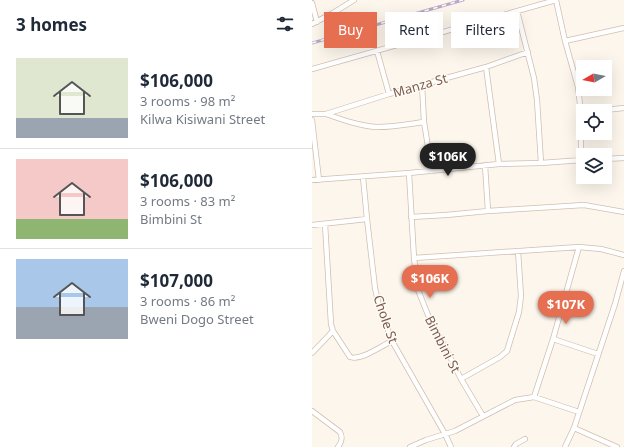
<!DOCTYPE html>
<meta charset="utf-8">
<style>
:root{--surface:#fff;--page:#f6f6f7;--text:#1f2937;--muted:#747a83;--line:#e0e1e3;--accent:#e76f51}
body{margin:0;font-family:"Noto Sans",sans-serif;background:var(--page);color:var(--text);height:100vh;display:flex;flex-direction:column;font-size:15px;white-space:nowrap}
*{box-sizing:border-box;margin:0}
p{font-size:13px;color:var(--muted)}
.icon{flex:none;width:22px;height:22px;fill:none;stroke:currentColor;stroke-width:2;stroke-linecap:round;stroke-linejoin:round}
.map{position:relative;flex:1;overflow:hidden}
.drawer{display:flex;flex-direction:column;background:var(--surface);width:312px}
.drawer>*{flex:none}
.banner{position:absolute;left:12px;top:12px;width:240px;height:36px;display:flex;gap:8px}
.needle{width:26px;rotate:261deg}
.fabs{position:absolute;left:264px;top:60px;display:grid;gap:8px}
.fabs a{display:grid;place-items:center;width:36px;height:36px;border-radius:0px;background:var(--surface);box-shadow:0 4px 16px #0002;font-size:20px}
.price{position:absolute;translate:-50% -34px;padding:0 9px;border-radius:14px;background:var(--accent);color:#fff;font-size:13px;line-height:26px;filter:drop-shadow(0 1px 2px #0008)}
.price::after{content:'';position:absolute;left:50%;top:24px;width:12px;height:9px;margin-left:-6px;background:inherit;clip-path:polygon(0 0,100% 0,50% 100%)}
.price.on{background:#222;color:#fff}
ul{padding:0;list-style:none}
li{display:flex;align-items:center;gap:12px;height:100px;padding:0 16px}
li+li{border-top:1px solid var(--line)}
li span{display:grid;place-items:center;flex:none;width:112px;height:80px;border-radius:0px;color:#555}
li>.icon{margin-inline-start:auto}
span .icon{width:48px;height:48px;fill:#fffc;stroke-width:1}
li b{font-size:17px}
h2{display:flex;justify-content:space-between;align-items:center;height:48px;padding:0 16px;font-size:17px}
.chip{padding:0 14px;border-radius:0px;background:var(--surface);box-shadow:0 4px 16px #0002;font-size:14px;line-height:36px}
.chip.on{background:var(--accent);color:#fff}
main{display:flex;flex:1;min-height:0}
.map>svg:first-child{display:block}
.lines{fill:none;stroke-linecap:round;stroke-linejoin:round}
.street-casing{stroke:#d1beb0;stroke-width:6}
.street{stroke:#fff;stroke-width:4.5}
.rail-casing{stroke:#b9a8c9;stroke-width:3}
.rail{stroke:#fffaf3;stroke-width:1.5;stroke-dasharray:4.5;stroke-linecap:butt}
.labels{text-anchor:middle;stroke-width:3;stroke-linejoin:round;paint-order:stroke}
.street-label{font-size:13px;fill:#7a5c4d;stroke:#fffaf3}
</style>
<main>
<section class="drawer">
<h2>3 homes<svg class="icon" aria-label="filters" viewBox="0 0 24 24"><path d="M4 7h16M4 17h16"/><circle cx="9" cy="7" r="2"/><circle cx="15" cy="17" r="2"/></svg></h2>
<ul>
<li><span style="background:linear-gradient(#dfe7d0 75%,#9aa5b1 0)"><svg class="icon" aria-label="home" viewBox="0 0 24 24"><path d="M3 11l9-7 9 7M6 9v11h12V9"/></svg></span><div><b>$106,000</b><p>3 rooms · 98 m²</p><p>Kilwa Kisiwani Street</p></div></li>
<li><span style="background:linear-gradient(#f6c9c9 75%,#8fb573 0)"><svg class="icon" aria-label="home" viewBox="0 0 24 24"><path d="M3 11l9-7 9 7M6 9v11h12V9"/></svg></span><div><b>$106,000</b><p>3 rooms · 83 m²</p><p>Bimbini St</p></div></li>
<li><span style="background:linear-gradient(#a9c7e8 60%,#9aa5b1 0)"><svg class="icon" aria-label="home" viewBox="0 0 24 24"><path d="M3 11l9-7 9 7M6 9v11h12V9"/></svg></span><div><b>$107,000</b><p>3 rooms · 86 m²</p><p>Bweni Dogo Street</p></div></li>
</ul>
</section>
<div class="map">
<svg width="312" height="447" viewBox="0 0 312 447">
<rect width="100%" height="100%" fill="#fdf6ec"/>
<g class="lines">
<g class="street-casing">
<path id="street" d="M 244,0 L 253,41 L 266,87 L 269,113 L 269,160
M 0,3 L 5,22
M 205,11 L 222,78 L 225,100 L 229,163
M 0,24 L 21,13 L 42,0
M 253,41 L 312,28
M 65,51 L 77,94
M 174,67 L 187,164
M 0,69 L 244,0
M 110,85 L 112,122 L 120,171
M 284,111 L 312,108
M 0,114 L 14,114 L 77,94 L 174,67 L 216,52
M 14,114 C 31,120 48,126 65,127 C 81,127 97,124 112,122
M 0,120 L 7,180
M 293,159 L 312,158
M 173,165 L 176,211
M 97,173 L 102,258 L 106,290 L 116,315 L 133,347 L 149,379 L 171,416
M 51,177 L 55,219 L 63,288 L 67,306 L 80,341 L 133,434 L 139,447
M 0,180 L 97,173 L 187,164 L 229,163 L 271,160
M 99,217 L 134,215 L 176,211 L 272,205 L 312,212
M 13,224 L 19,324 L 21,331 L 38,357 C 49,361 69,346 80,341
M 0,225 L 55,219
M 102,258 L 267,247 L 289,249 L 312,255
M 241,339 L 286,354
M 0,353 L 21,331
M 149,379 L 188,357 L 195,351 L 207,312 L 209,296 L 206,251
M 222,397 L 241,339 L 267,247
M 0,411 L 28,432 C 31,438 30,442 26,447
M 262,428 L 305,447
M 98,447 L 114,440 L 143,431 L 203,400 L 222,397 L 267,412
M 202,447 L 204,444 L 213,439
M 253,447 L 262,428 L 303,304 L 312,271"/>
</g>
<use href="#street" class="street"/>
<g class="rail-casing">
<path id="rail" d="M 0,43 L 151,0"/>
</g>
<use href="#rail" class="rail"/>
</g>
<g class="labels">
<g class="street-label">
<text transform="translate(108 85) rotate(-16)" y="5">Manza St</text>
<text transform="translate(74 319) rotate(71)" y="5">Chole St</text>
<text transform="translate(131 344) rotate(63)" y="5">Bimbini St</text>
</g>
</g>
</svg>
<div class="fabs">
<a><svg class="needle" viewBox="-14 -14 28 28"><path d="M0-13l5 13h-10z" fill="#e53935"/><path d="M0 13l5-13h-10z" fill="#747a83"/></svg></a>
<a><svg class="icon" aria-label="locate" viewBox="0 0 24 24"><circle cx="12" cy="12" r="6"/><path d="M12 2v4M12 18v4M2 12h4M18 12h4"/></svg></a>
<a><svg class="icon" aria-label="layers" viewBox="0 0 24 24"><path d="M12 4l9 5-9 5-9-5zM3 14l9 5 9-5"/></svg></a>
</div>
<b class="price on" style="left:136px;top:177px">$106K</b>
<b class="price" style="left:118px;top:299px">$106K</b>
<b class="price" style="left:254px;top:325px">$107K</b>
<div class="banner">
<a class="chip on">Buy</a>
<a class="chip">Rent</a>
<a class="chip">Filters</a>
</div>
</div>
</main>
